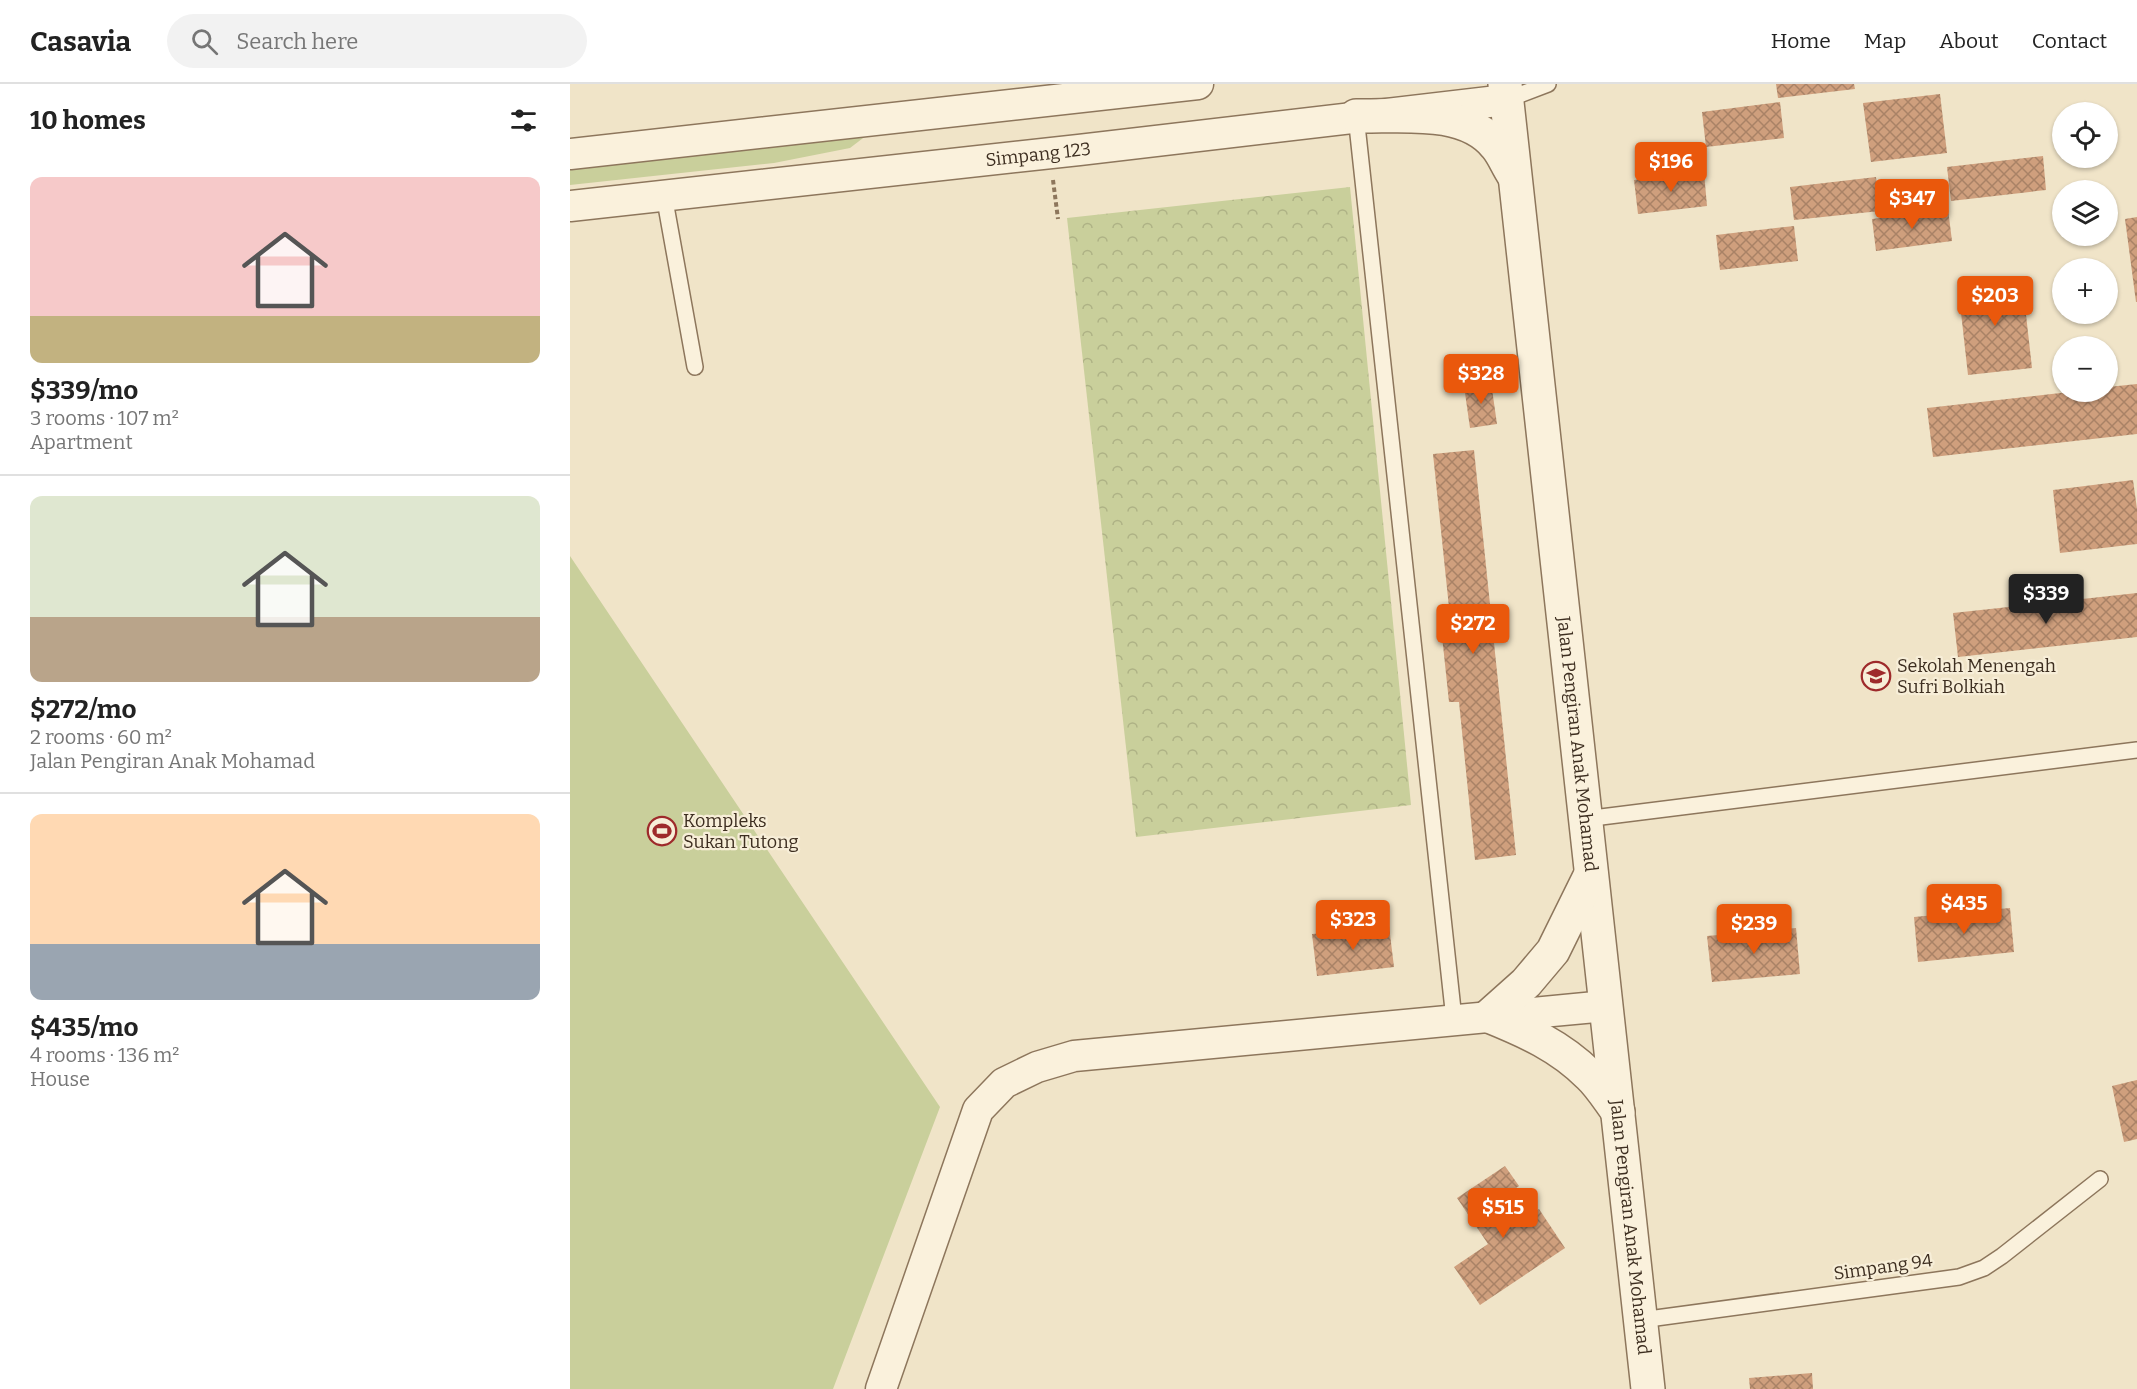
<!DOCTYPE html>
<meta charset="utf-8">
<style>
:root{--surface:#fff;--page:#f2f2f2;--text:#222;--muted:#767676;--line:#e0e0e0;--accent:#ea580c}
body{margin:0;font-family:Bitter,serif;background:var(--page);color:var(--text);height:100vh;display:flex;flex-direction:column;font-size:22px;white-space:nowrap}
*{box-sizing:border-box;margin:0}
p{font-size:20px;color:var(--muted)}
.icon{flex:none;width:33px;height:33px;fill:none;stroke:currentColor;stroke-width:2;stroke-linecap:round;stroke-linejoin:round}
.map{position:relative;flex:1;overflow:hidden}
.panel{display:flex;flex-direction:column;background:var(--surface);width:570px}
.panel>*{flex:none}
.controls{position:absolute;left:1482px;top:18px;display:grid;gap:12px}
.controls a{display:grid;place-items:center;width:66px;height:66px;border-radius:50%;background:var(--surface);box-shadow:0 2px 4px #0004;font-size:30px}
.price{position:absolute;translate:-50% -51px;padding:0 14px;border-radius:6px;background:var(--accent);color:#fff;font-size:20px;line-height:39px;filter:drop-shadow(0 2px 3px #0008)}
.price::after{content:'';position:absolute;left:50%;top:36px;width:18px;height:14px;margin-left:-9px;background:inherit;clip-path:polygon(0 0,100% 0,50% 100%)}
.price.on{background:#222;color:#fff}
ul{padding:0;list-style:none}
li{display:grid;align-content:center;gap:12px;height:318px;padding:0 30px}
li+li{border-top:2px solid var(--line)}
li span{display:grid;place-items:center;height:186px;border-radius:12px;color:#555}
li>.icon{margin-inline-start:auto}
span .icon{width:108px;height:108px;fill:#fffc;stroke-width:1}
li b{font-size:26px}
h2{display:flex;justify-content:space-between;align-items:center;height:72px;padding:0 30px;font-size:26px}
header{display:flex;align-items:center;gap:36px;box-sizing:border-box;height:84px;padding:0 30px;background:var(--surface);border-bottom:2px solid var(--line)}
header strong{font-size:28px}
nav{display:flex;gap:33px;margin-inline-start:auto;font-size:21px}
.search{width:420px;height:54px;background:var(--page);display:flex;align-items:center;gap:15px;box-sizing:border-box;padding:0 21px;border-radius:33px;color:var(--muted);font-size:22px}
main{display:flex;flex:1;min-height:0}
.map>svg:first-child{display:block}
.grass{fill:#c9cf9b}
.forest{fill:url(#forest-crowns)}
.building{fill:url(#building-cross-hatch)}
.lines{fill:none;stroke-linecap:round;stroke-linejoin:round}
.service-casing{stroke:#8d765c;stroke-width:18}
.minor-casing{stroke:#8d765c;stroke-width:33}
.tertiary-casing{stroke:#8d765c;stroke-width:36}
.path{stroke:#8d765c;stroke-width:4;stroke-dasharray:4.5 3;stroke-linecap:butt}
.service{stroke:#faf1dc;stroke-width:15}
.minor{stroke:#faf1dc;stroke-width:30}
.tertiary{stroke:#faf1dc;stroke-width:33}
.labels{text-anchor:middle;stroke-width:4.5;stroke-linejoin:round;paint-order:stroke}
.street-label{font-size:18px;fill:#3d2e20;stroke:#f7eed8}
.poi-label{font-size:18px;fill:#3d2e20;stroke:#f7eed8;text-anchor:start}
</style>
<header>
<strong>Casavia</strong>
<div class="search"><svg class="icon" aria-label="search" viewBox="0 0 24 24"><circle cx="10" cy="10" r="6"/><path d="M15 15l6 6"/></svg>Search here</div>
<nav><a>Home</a><a>Map</a><a>About</a><a>Contact</a></nav>
</header>
<main>
<section class="panel">
<h2>10 homes<svg class="icon" aria-label="filters" viewBox="0 0 24 24"><path d="M4 7h16M4 17h16"/><circle cx="9" cy="7" r="2"/><circle cx="15" cy="17" r="2"/></svg></h2>
<ul>
<li><span style="background:linear-gradient(#f6c9c9 75%,#c2b280 0)"><svg class="icon" aria-label="home" viewBox="0 0 24 24"><path d="M3 11l9-7 9 7M6 9v11h12V9"/></svg></span><div><b>$339/mo</b><p>3 rooms · 107 m²</p><p>Apartment</p></div></li>
<li><span style="background:linear-gradient(#dfe7d0 65%,#b9a48a 0)"><svg class="icon" aria-label="home" viewBox="0 0 24 24"><path d="M3 11l9-7 9 7M6 9v11h12V9"/></svg></span><div><b>$272/mo</b><p>2 rooms · 60 m²</p><p>Jalan Pengiran Anak Mohamad</p></div></li>
<li><span style="background:linear-gradient(#ffd9b3 70%,#9aa5b1 0)"><svg class="icon" aria-label="home" viewBox="0 0 24 24"><path d="M3 11l9-7 9 7M6 9v11h12V9"/></svg></span><div><b>$435/mo</b><p>4 rooms · 136 m²</p><p>House</p></div></li>
</ul>
</section>
<div class="map">
<svg width="1567" height="1305" viewBox="0 0 1567 1305">
<defs>
<pattern id="forest-crowns" width="20" height="18" patternUnits="userSpaceOnUse" patternTransform="scale(1.5)"><rect width="20" height="18" fill="#c9cf9b"/><path d="M2 6a3 3 0 1 1 6 0M12 15a3 3 0 1 1 6 0" fill="none" stroke="#aeb285"/></pattern>
<pattern id="building-cross-hatch" width="8" height="8" patternUnits="userSpaceOnUse" patternTransform="scale(1.5)"><rect width="8" height="8" fill="#cf9f7d"/><path d="M0 0l8 8M0 8l8-8" fill="none" stroke="#a98266"/></pattern>
</defs>
<rect width="100%" height="100%" fill="#f0e4c8"/>
<path class="grass" d="M 301,48 L 280,64 L 204,79 L 0,101 L 0,83 Z
M 0,472 L 370,1023 L 263,1305 L 0,1305 Z"/>
<path class="forest" d="M 780,103 L 841,721 L 566,753 L 497,134 Z"/>
<path class="building" d="M 1206,0 L 1284,0 L 1285,5 L 1208,14 Z
M 1370,10 L 1377,69 L 1301,78 L 1293,19 Z
M 1210,18 L 1214,54 L 1136,63 L 1132,28 Z
M 1473,72 L 1476,106 L 1381,117 L 1377,83 Z
M 1134,88 L 1137,122 L 1068,130 L 1064,96 Z
M 1306,93 L 1310,127 L 1224,136 L 1220,103 Z
M 1378,125 L 1382,157 L 1306,167 L 1302,135 Z
M 1567,133 L 1567,218 L 1566,218 L 1555,135 Z
M 1224,142 L 1228,177 L 1150,186 L 1146,151 Z
M 1452,195 L 1462,284 L 1398,291 L 1388,202 Z
M 921,298 L 927,340 L 900,344 L 894,302 Z
M 1567,300 L 1567,350 L 1363,373 L 1357,324 L 1499,308 L 1538,308 L 1538,303 Z
M 904,366 L 946,771 L 905,776 L 889,618 L 879,618 L 870,533 L 880,533 L 863,370 Z
M 1563,396 L 1567,425 L 1567,460 L 1490,469 L 1483,406 Z
M 1567,509 L 1567,553 L 1388,573 L 1383,529 Z
M 1440,824 L 1444,868 L 1348,878 L 1344,833 Z
M 819,842 L 824,883 L 747,892 L 742,850 Z
M 1226,844 L 1230,890 L 1142,898 L 1137,852 Z
M 1567,996 L 1567,1055 L 1554,1058 L 1542,1002 Z
M 935,1082 L 949,1102 L 931,1114 L 948,1139 L 969,1125 L 995,1164 L 910,1221 L 884,1183 L 918,1160 L 887,1114 Z
M 1242,1289 L 1243,1305 L 1180,1305 L 1179,1294 Z"/>
<g class="lines">
<g class="service-casing">
<path id="service" d="M 936,16 L 978,0
M 786,32 L 884,935
M 94,111 L 125,283
M 1015,735 L 1567,666
M 1071,1236 L 1389,1193 L 1414,1184 L 1432,1172 L 1530,1095"/>
</g>
<g class="minor-casing">
<g id="minor">
<path d="M 0,70 L 628,0"/>
<path id="s1" d="M 0,122 L 509,66 L 936,16"/>
<path d="M 311,1305 L 408,1026 L 434,999 L 467,983 L 504,972 L 1036,922"/>
</g>
</g>
<g class="tertiary-casing">
<g id="tertiary">
<path id="s2" d="M 935,0 L 1078,1305"/>
<path d="M 786,32 C 830,33 895,23 926,62 C 933,70 937,81 943,90"/>
<path d="M 1021,790 L 983,867 L 956,899 L 919,932 C 956,947 990,962 1019,991 C 1030,1001 1039,1016 1048,1028"/>
</g>
</g>
<path class="path" d="M 483,96 L 488,135"/>
<use href="#service" class="service"/>
<use href="#minor" class="minor"/>
<use href="#tertiary" class="tertiary"/>
</g>
<defs>
<g id="school-ring" transform="scale(1.5)"><circle r="9.5" fill="#f7eed8" stroke="#9e2a2b" stroke-width="1.5"/><path d="M0-5L7-2L0 1L-7-2ZM-4 1L0 2.5L4 1V4Q0 6-4 4Z" fill="#9e2a2b"/></g>
<g id="stadium-ring" transform="scale(1.5)"><circle r="9.5" fill="#f7eed8" stroke="#9e2a2b" stroke-width="1.5"/><path d="M0-5a6.5 5 0 1 0 0 10a6.5 5 0 1 0 0-10ZM-3.5-1.8h7v3.6h-7Z" fill="#9e2a2b"/></g>
</defs>
<g fill-rule="evenodd">
<use href="#school-ring" x="1306" y="592"/>
<use href="#stadium-ring" x="92" y="747"/>
</g>
<g class="labels">
<g class="street-label">
<text dy="6" stroke="none"><textPath href="#s1" startOffset="471">Simpang 123</textPath></text>
<text dy="6" stroke="none"><textPath href="#s2" startOffset="664">Jalan Pengiran Anak Mohamad</textPath></text>
<text dy="6" stroke="none"><textPath href="#s2" startOffset="1150">Jalan Pengiran Anak Mohamad</textPath></text>
<text transform="translate(1313 1183) rotate(-8)" y="6">Simpang 94</text>
</g>
<g class="poi-label">
<text x="1327" y="588">Sekolah Menengah<tspan x="1327" dy="21">Sufri Bolkiah</tspan></text>
<text x="113" y="743">Kompleks<tspan x="113" dy="21">Sukan Tutong</tspan></text>
</g>
</g>
</svg>
<div class="controls">
<a><svg class="icon" aria-label="locate" viewBox="0 0 24 24"><circle cx="12" cy="12" r="6"/><path d="M12 2v4M12 18v4M2 12h4M18 12h4"/></svg></a>
<a><svg class="icon" aria-label="layers" viewBox="0 0 24 24"><path d="M12 4l9 5-9 5-9-5zM3 14l9 5 9-5"/></svg></a>
<a>+</a>
<a>−</a>
</div>
<b class="price" style="left:1101px;top:109px">$196</b>
<b class="price" style="left:1342px;top:146px">$347</b>
<b class="price" style="left:1425px;top:243px">$203</b>
<b class="price" style="left:911px;top:321px">$328</b>
<b class="price on" style="left:1476px;top:541px">$339</b>
<b class="price" style="left:903px;top:571px">$272</b>
<b class="price" style="left:1394px;top:851px">$435</b>
<b class="price" style="left:783px;top:867px">$323</b>
<b class="price" style="left:1184px;top:871px">$239</b>
<b class="price" style="left:933px;top:1155px">$515</b>
</div>
</main>
